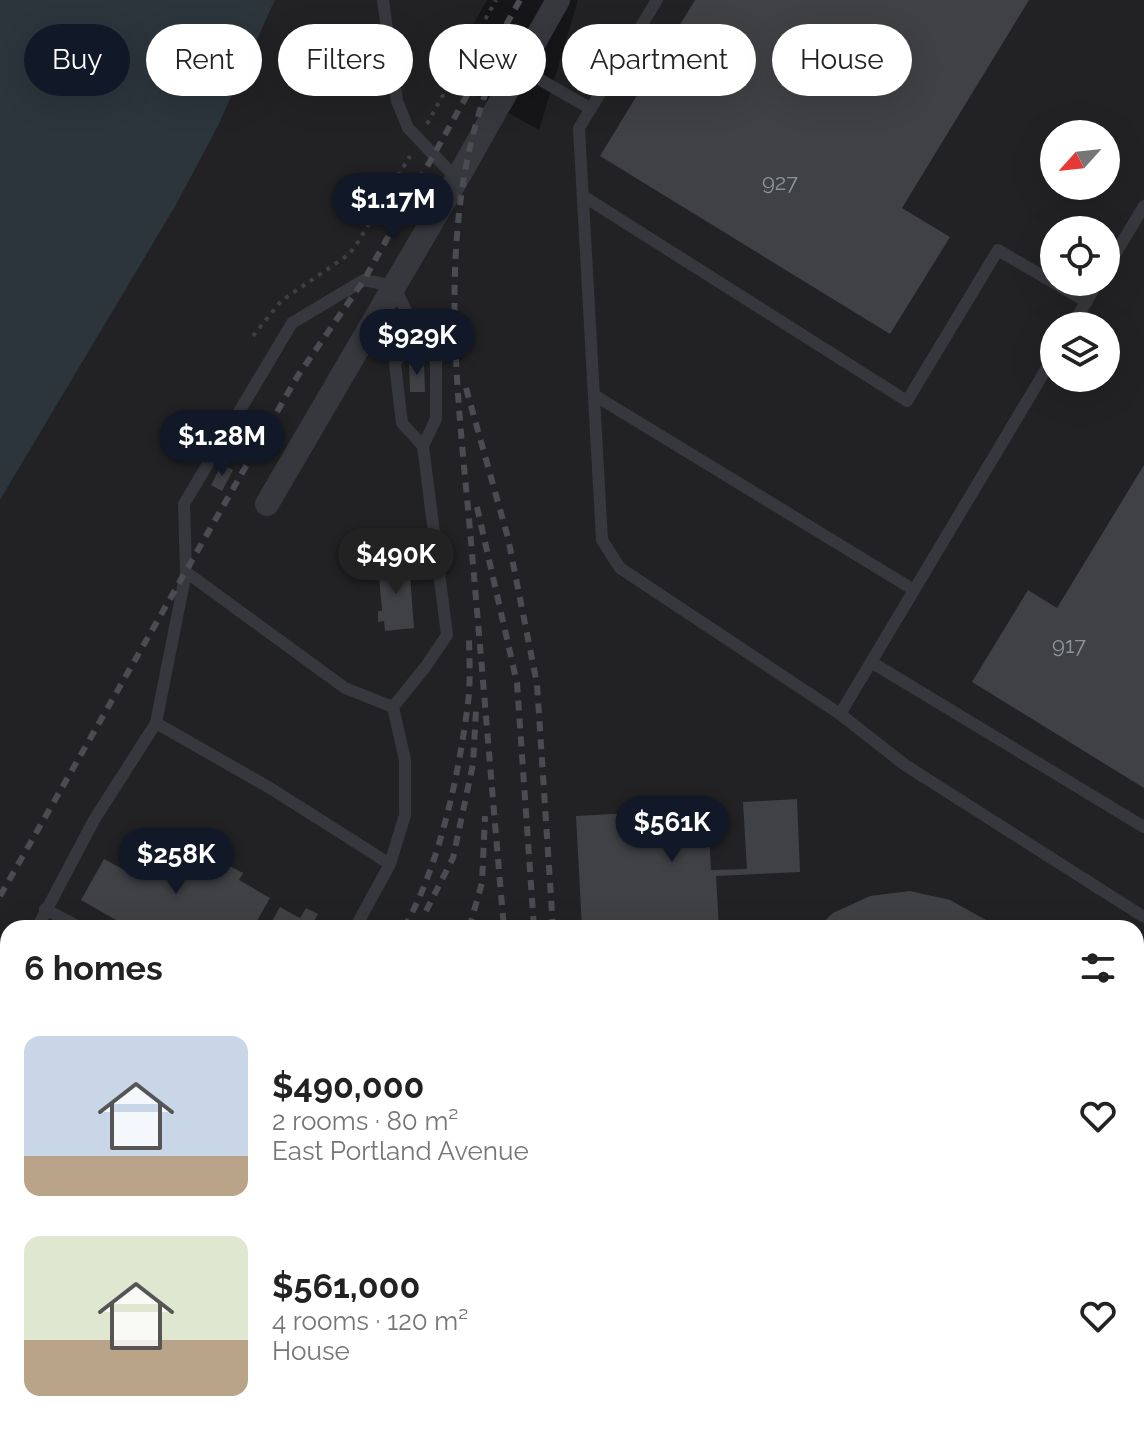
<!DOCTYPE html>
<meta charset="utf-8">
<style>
:root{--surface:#fff;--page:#f6f6f6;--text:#222;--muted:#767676;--accent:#111827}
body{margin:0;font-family:Raleway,sans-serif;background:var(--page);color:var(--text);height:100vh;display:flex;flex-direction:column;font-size:30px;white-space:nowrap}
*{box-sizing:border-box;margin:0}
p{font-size:26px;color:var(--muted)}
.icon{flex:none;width:44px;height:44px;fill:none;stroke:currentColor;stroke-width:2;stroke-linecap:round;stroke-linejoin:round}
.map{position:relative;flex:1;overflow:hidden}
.sheet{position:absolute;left:0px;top:920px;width:1144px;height:514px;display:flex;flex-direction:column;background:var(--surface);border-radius:24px 24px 0 0;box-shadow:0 8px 32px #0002}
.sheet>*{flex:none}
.guide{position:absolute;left:24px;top:24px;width:1096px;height:72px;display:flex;gap:16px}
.needle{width:52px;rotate:243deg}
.controls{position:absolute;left:1040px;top:120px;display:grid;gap:16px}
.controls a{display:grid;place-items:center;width:80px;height:80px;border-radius:50%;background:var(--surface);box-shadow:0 8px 32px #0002;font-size:40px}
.price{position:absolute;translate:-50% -68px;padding:0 18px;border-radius:28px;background:var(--accent);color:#fff;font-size:26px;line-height:52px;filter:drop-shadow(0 2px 4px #0008)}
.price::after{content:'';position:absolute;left:50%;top:48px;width:24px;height:18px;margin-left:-12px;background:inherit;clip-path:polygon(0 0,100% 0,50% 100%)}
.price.current{background:#222;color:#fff}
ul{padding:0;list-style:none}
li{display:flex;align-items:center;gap:24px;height:200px;padding:0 24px}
li span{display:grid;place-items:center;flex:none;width:224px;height:160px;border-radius:16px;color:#555}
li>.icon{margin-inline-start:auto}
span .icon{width:96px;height:96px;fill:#fffc;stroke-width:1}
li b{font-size:34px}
h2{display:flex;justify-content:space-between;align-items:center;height:96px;padding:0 24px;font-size:34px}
.tag{padding:0 28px;border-radius:36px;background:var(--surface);box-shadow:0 8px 32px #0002;font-size:28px;line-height:72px}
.tag.current{background:var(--accent);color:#fff}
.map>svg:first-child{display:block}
.built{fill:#222225;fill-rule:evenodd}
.water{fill:#2c353c}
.building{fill:#404145}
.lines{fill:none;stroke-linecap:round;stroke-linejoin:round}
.path{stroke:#3d3f44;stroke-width:4;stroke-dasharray:4 6;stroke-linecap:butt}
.lane{stroke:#37383d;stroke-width:12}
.street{stroke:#37383d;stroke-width:24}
.rail{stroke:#4a4c52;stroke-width:6;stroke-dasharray:10 8;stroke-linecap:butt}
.labels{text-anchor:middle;stroke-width:8;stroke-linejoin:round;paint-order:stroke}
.number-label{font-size:22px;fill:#8e929b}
</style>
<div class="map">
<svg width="1144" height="1433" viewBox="0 0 1144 1433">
<rect width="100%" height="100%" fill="#161618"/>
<path class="built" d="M 275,0 L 487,0 L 444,77 L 539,130 L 578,0 L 1144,0 L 1144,1433 L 0,1433 L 0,500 L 176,205 L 219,124 ZM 1054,134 L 1106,134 L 1106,186 L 1054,186 ZM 1054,230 L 1106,230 L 1106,282 L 1054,282 ZM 1054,326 L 1106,326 L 1106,378 L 1054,378 ZM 8,928 L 1136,928 L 1136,1426 L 8,1426 Z"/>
<path class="water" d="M 0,0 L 275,0 L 219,124 L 176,205 L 0,500 Z"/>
<path class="building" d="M 695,0 L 1029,0 L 902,208 L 950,237 L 890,334 L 600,156 Z
M 424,362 L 425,392 L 410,392 L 409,363 Z
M 222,464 L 233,470 L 222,491 L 211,485 Z
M 1144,465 L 1144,788 L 972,682 L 1028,590 L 1057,608 Z
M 409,562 L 414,628 L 385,631 L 384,621 L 378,622 L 378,611 L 382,611 L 378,564 Z
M 797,799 L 800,872 L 716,876 L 719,928 L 582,928 L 576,816 L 708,809 L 711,870 L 747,869 L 743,802 Z
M 178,846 L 226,873 L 230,866 L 243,873 L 239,880 L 270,898 L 253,928 L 130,928 L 81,900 L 104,859 L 130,873 L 135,865 L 160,879 Z
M 910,891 L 950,900 L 986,920 L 993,928 L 817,928 L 833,913 L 870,896 Z
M 280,907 L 300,918 L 306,908 L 318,914 L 310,928 L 268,928 Z
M 0,1421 L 8,1426 L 22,1433 L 0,1433 Z
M 159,1426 L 379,1426 L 375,1433 L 156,1433 Z
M 389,1426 L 417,1426 L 413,1433 L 401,1433 Z"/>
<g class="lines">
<path class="path" d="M 427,124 L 496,0
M 253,336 L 281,301 L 348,255 L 355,247 L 410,156"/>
<path class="lane" d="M 383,0 L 397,101 L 408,128 L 457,179
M 657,0 L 579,128 L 602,540 L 620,568 L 840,714 L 905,765 L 1144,917
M 520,68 L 591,109
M 583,196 L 907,401 L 998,250 L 1087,302
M 1106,269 L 1144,206
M 1072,326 L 1098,282
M 594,395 L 914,590
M 186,572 L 345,688 L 393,707
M 871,662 L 1144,827
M 840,714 L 1054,356
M 156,723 L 186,572 L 184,504 L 292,323 L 364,280 L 394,286 L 413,325 L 436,361 L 436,419 L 423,446
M 45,909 L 81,928
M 37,928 L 94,820 L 156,723 L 270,788 L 390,864 L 405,815 L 405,760 L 393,707 L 426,666 L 447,635 L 423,446 L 402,423 L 395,364 L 413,325
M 355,928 L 390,864
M 0,1015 L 8,996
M 0,1172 L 8,1158
M 1136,1279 L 1144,1282
M 0,1311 L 8,1297
M 0,1370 L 8,1374
M 1056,1426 L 1073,1433
M 77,1433 L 81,1426"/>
<path class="street" d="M 267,504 L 465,165 L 558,0"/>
<path class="rail" d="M 500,57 C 430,212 458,389 472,553 C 483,678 493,803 504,928
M 466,388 L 508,538 L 537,684 L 553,928
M 477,507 L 517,683 L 534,928
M 0,896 L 297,377 L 364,280 L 520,0
M 426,911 L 453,858 L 473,764 L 476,711
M 404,928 C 440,865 459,774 468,703 C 471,680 469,657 469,634
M 469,928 L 482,883 L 485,816
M 547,1426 L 547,1433
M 569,1426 L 569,1433
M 585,1426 L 585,1433
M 476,1433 L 480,1426"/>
</g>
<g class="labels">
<g class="number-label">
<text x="780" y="190">927</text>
<text x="1069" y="653">917</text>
</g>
</g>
</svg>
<div class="controls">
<a><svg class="needle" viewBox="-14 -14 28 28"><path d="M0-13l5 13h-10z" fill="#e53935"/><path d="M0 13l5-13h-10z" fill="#767676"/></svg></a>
<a><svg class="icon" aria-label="locate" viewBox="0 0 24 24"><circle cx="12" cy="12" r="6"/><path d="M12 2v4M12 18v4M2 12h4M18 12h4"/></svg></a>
<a><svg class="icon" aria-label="layers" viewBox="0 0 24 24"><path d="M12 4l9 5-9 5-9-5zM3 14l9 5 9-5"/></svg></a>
</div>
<b class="price" style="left:393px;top:241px">$1.17M</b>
<b class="price" style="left:417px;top:377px">$929K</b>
<b class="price" style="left:222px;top:478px">$1.28M</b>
<b class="price current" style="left:396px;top:596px">$490K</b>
<b class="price" style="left:672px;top:864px">$561K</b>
<b class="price" style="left:176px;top:896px">$258K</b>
<div class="guide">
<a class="tag current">Buy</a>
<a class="tag">Rent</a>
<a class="tag">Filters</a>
<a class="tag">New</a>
<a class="tag">Apartment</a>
<a class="tag">House</a>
</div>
<section class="sheet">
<h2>6 homes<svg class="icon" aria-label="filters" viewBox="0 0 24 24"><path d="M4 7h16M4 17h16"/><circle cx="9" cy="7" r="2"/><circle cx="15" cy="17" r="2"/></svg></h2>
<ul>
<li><span style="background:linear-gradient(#c9d6e8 75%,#b9a48a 0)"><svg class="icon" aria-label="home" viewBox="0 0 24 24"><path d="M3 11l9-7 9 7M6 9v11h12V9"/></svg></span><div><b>$490,000</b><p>2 rooms · 80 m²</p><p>East Portland Avenue</p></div><svg class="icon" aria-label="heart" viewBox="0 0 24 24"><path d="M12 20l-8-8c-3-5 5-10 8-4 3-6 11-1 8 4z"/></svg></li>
<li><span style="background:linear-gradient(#dfe7d0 65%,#b9a48a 0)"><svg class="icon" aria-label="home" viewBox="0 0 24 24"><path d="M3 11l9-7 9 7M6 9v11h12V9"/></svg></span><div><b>$561,000</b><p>4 rooms · 120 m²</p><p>House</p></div><svg class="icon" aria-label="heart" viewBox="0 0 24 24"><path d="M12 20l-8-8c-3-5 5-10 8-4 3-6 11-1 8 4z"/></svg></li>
</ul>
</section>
</div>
